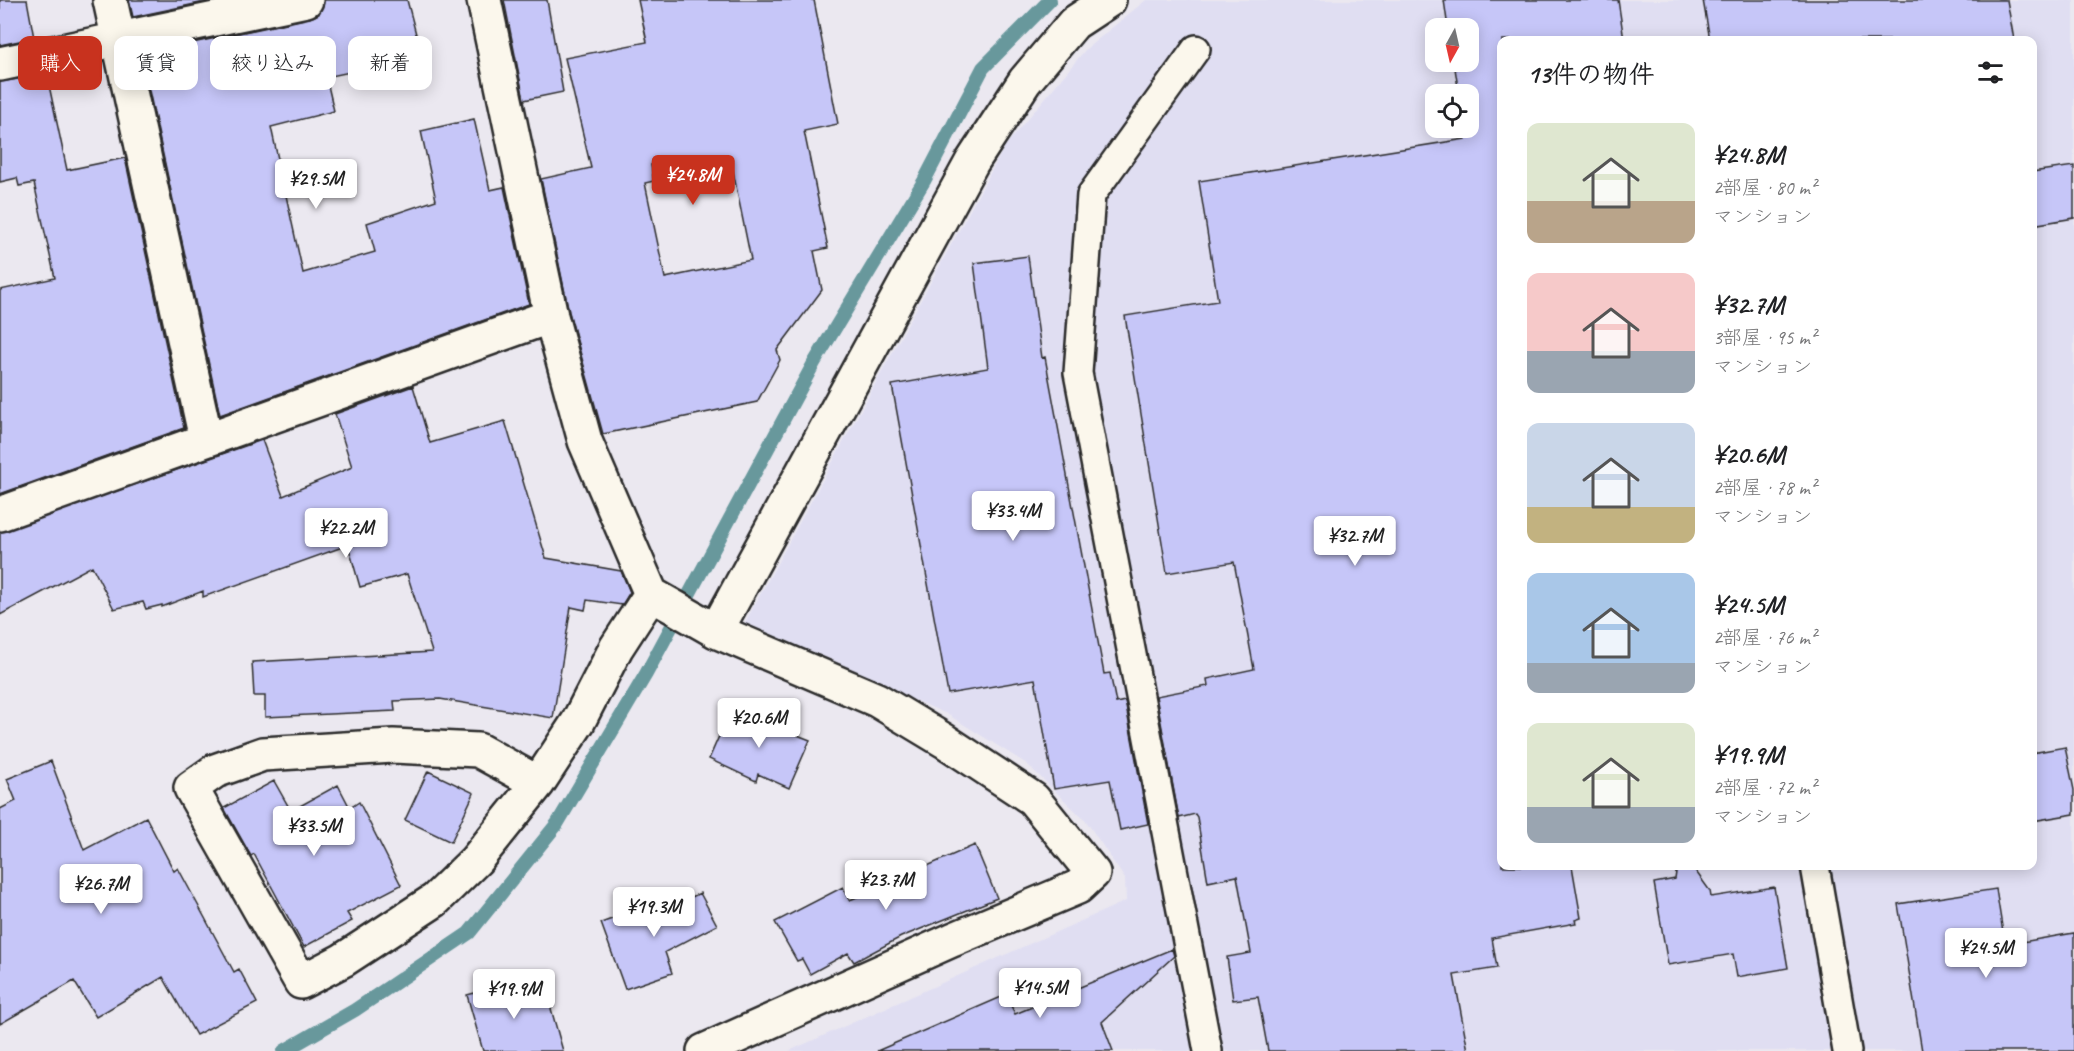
<!DOCTYPE html>
<html lang="ja">
<meta charset="utf-8">
<style>
:root{--surface:#fff;--page:#f2f2f2;--text:#202124;--muted:#757577;--accent:#c8321e}
body{margin:0;font-family:Caveat,"Klee One",sans-serif;background:var(--page);color:var(--text);height:100vh;display:flex;flex-direction:column;font-size:22px;white-space:nowrap}
*{box-sizing:border-box;margin:0}
p{font-size:20px;color:var(--muted)}
.icon{flex:none;width:33px;height:33px;fill:none;stroke:currentColor;stroke-width:2;stroke-linecap:round;stroke-linejoin:round}
.map{position:relative;flex:1;overflow:hidden}
.drawer{position:absolute;left:1497px;top:36px;width:540px;height:834px;display:flex;flex-direction:column;background:var(--surface);border-radius:12px;box-shadow:0 3px 15px #0003}
.drawer>*{flex:none}
.top-card{position:absolute;left:18px;top:36px;width:570px;height:54px;display:flex;gap:12px}
.needle{width:39px;rotate:188deg}
.controls{position:absolute;left:1425px;top:18px;display:grid;gap:12px}
.controls a{display:grid;place-items:center;width:54px;height:54px;border-radius:12px;background:var(--surface);box-shadow:0 3px 15px #0003;font-size:30px}
.price{position:absolute;translate:-50% -51px;padding:0 14px;border-radius:6px;background:#fff;color:#222;font-size:20px;line-height:39px;filter:drop-shadow(0 2px 3px #0008)}
.price::after{content:'';position:absolute;left:50%;top:36px;width:18px;height:14px;margin-left:-9px;background:inherit;clip-path:polygon(0 0,100% 0,50% 100%)}
.price.current{background:var(--accent);color:#fff}
ul{padding:0;list-style:none}
li{display:flex;align-items:center;gap:18px;height:150px;padding:0 30px}
li span{display:grid;place-items:center;flex:none;width:168px;height:120px;border-radius:12px;color:#555}
li>.icon{margin-inline-start:auto}
span .icon{width:72px;height:72px;fill:#fffc;stroke-width:1}
li b{font-size:26px}
h2{display:flex;justify-content:space-between;align-items:center;height:72px;padding:0 30px;font-size:26px}
.tag{padding:0 21px;border-radius:12px;background:var(--surface);box-shadow:0 3px 15px #0003;font-size:21px;line-height:54px}
.tag.current{background:var(--accent);color:#fff}
.map>svg:first-child{display:block}
.built{fill:#e0def2;fill-rule:evenodd}
.lines{fill:none;stroke-linecap:round;stroke-linejoin:round}
.stream{stroke:#67989c;stroke-width:14}
.building{fill:#c6c6f8;stroke:#2b2b2b;stroke-width:1.5;fill-rule:evenodd}
.service-casing{stroke:#2b2b2b;stroke-width:32}
.minor-casing{stroke:#2b2b2b;stroke-width:38}
.service{stroke:#fbf7ec;stroke-width:27}
.minor{stroke:#fbf7ec;stroke-width:33}
</style>
<div class="map">
<svg width="2074" height="1051" viewBox="0 0 2074 1051">
<rect width="100%" height="100%" fill="#ebe8f0"/>
<filter id="ink" filterUnits="userSpaceOnUse"><feTurbulence type="fractalNoise" baseFrequency=".0167" numOctaves="2"/><feDisplacementMap in="SourceGraphic" scale="12" xChannelSelector="R" yChannelSelector="G"/><feConvolveMatrix kernelMatrix="1 2 1 2 8 2 1 2 1" color-interpolation-filters="sRGB"/></filter>
<g filter="url(#ink)">
<path class="built" d="M 1146,0 L 2074,0 L 2074,1051 L 789,1051 L 1126,901 L 1125,879 L 1086,821 L 1027,764 L 947,714 L 743,626 L 1005,146 L 1086,49 ZM 1436,28 L 1468,28 L 1468,62 L 1436,62 ZM 1502,40 L 2032,40 L 2032,866 L 1502,866 ZM 1436,94 L 1468,94 L 1468,128 L 1436,128 Z"/>
<g class="lines">
<path class="stream" d="M 284,1051 L 355,1010 L 469,933 L 557,824 L 646,674 L 814,363 L 924,181 L 983,68 L 1050,0"/>
</g>
<path class="building" d="M 0,0 L 27,0 L 34,38 L 0,45 Z
M 129,0 L 214,0 L 133,17 Z
M 324,0 L 407,0 L 422,57 L 326,77 L 334,111 L 271,127 L 303,273 L 375,252 L 367,223 L 436,200 L 421,131 L 474,119 L 490,190 L 504,187 L 529,304 L 220,415 L 141,54 L 310,18 L 319,14 Z
M 504,0 L 547,0 L 563,92 L 524,100 Z
M 638,0 L 814,0 L 838,124 L 804,131 L 828,248 L 814,251 L 822,290 L 777,350 L 780,360 L 757,402 L 603,434 L 569,312 L 541,179 L 591,168 L 565,58 L 647,42 ZM 723,158 L 726,172 L 733,171 L 751,260 L 665,278 L 645,183 L 654,181 L 651,165 Z
M 1444,0 L 1618,0 L 1624,40 L 1502,40 L 1502,866 L 1572,866 L 1581,918 L 1575,920 L 1576,923 L 1492,938 L 1497,968 L 1454,975 L 1468,1051 L 1268,1051 L 1258,997 L 1233,1000 L 1227,957 L 1251,953 L 1237,876 L 1208,882 L 1197,817 L 1195,814 L 1179,818 L 1156,696 L 1208,686 L 1207,679 L 1254,669 L 1234,562 L 1167,573 L 1125,316 L 1218,301 L 1199,181 L 1465,139 L 1464,128 L 1468,128 L 1468,94 L 1459,94 L 1454,62 L 1468,62 L 1468,28 L 1448,28 Z
M 1703,0 L 2007,0 L 2014,40 L 1710,40 Z
M 41,75 L 42,77 L 47,76 L 67,170 L 125,158 L 184,428 L 0,494 L 0,290 L 55,278 L 34,183 L 19,186 L 17,178 L 0,182 L 0,82 Z
M 2074,166 L 2074,218 L 2032,225 L 2032,172 Z
M 1028,256 L 1042,358 L 1045,357 L 1104,674 L 1110,673 L 1116,703 L 1125,701 L 1148,824 L 1120,830 L 1110,780 L 1054,789 L 1035,679 L 948,694 L 892,385 L 988,368 L 974,263 Z
M 413,386 L 430,443 L 505,421 L 546,558 L 621,571 L 630,592 L 622,605 L 587,600 L 585,610 L 571,607 L 553,718 L 440,699 L 394,701 L 395,711 L 265,717 L 265,696 L 254,696 L 252,662 L 432,652 L 407,574 L 360,587 L 348,545 L 203,597 L 203,591 L 162,607 L 162,605 L 146,609 L 143,602 L 114,609 L 92,566 L 0,615 L 0,532 L 262,440 L 283,496 L 352,467 L 335,414 Z
M 731,709 L 810,740 L 789,788 L 758,774 L 756,781 L 709,759 Z
M 2065,747 L 2074,790 L 2074,814 L 2032,821 L 2032,753 Z
M 51,761 L 84,850 L 146,817 L 174,871 L 178,868 L 234,972 L 239,969 L 257,1003 L 196,1035 L 163,977 L 96,1017 L 74,981 L 0,1024 L 0,809 L 16,801 L 7,779 Z
M 428,771 L 474,793 L 451,842 L 405,820 Z
M 274,781 L 291,811 L 338,785 L 350,808 L 359,802 L 401,885 L 347,913 L 352,921 L 304,947 L 254,854 L 251,856 L 224,808 Z
M 975,845 L 997,898 L 901,937 L 854,962 L 848,953 L 810,974 L 802,959 L 797,961 L 775,922 L 843,887 L 850,900 Z
M 1677,866 L 1692,866 L 1710,891 L 1711,897 L 1774,887 L 1788,968 L 1737,977 L 1733,954 L 1668,965 L 1654,883 L 1675,879 Z
M 1996,889 L 2005,945 L 2074,933 L 2074,1051 L 1922,1051 L 1898,904 Z
M 700,893 L 717,925 L 665,952 L 672,973 L 625,989 L 601,923 L 648,906 L 652,916 Z
M 1172,949 L 1174,956 L 1102,1022 L 1113,1051 L 877,1051 L 1006,995 L 1015,1014 Z
M 519,981 L 524,997 L 546,991 L 563,1051 L 483,1051 L 467,995 Z"/>
<g class="lines">
<g class="service-casing">
<path id="service" d="M 1196,49 L 1091,195 L 1078,373 L 1208,1051
M 1815,866 L 1847,1051"/>
</g>
<g class="minor-casing">
<path id="minor" d="M 110,0 L 206,439
M 484,0 L 551,316 L 585,441 L 651,594 L 716,631 L 877,700 L 945,741 L 1033,799 L 1093,873 L 1078,887 L 952,940 L 704,1051
M 0,64 L 306,0
M 0,514 L 551,316
M 716,631 L 972,162 L 1025,81 L 1074,23 L 1109,0
M 538,783 L 478,750 L 393,746 L 263,754 L 215,771 L 191,788 L 301,982 L 343,960 L 435,900 L 476,860 L 538,783 L 578,722 L 616,648 L 651,594"/>
</g>
<use href="#service" class="service"/>
<use href="#minor" class="minor"/>
</g>
</g>
</svg>
<div class="controls">
<a><svg class="needle" viewBox="-14 -14 28 28"><path d="M0-13l5 13h-10z" fill="#e53935"/><path d="M0 13l5-13h-10z" fill="#757577"/></svg></a>
<a><svg class="icon" aria-label="locate" viewBox="0 0 24 24"><circle cx="12" cy="12" r="6"/><path d="M12 2v4M12 18v4M2 12h4M18 12h4"/></svg></a>
</div>
<b class="price current" style="left:693px;top:206px">¥24.8M</b>
<b class="price" style="left:316px;top:210px">¥29.5M</b>
<b class="price" style="left:1013px;top:542px">¥33.4M</b>
<b class="price" style="left:346px;top:559px">¥22.2M</b>
<b class="price" style="left:1355px;top:567px">¥32.7M</b>
<b class="price" style="left:759px;top:749px">¥20.6M</b>
<b class="price" style="left:314px;top:857px">¥33.5M</b>
<b class="price" style="left:886px;top:911px">¥23.7M</b>
<b class="price" style="left:101px;top:915px">¥26.7M</b>
<b class="price" style="left:654px;top:938px">¥19.3M</b>
<b class="price" style="left:1986px;top:979px">¥24.5M</b>
<b class="price" style="left:1040px;top:1019px">¥14.5M</b>
<b class="price" style="left:514px;top:1020px">¥19.9M</b>
<div class="top-card">
<a class="tag current">購入</a>
<a class="tag">賃貸</a>
<a class="tag">絞り込み</a>
<a class="tag">新着</a>
</div>
<section class="drawer">
<h2>13件の物件<svg class="icon" aria-label="filters" viewBox="0 0 24 24"><path d="M4 7h16M4 17h16"/><circle cx="9" cy="7" r="2"/><circle cx="15" cy="17" r="2"/></svg></h2>
<ul>
<li><span style="background:linear-gradient(#dfe7d0 65%,#b9a48a 0)"><svg class="icon" aria-label="home" viewBox="0 0 24 24"><path d="M3 11l9-7 9 7M6 9v11h12V9"/></svg></span><div><b>¥24.8M</b><p>2部屋 · 80 m²</p><p>マンション</p></div></li>
<li><span style="background:linear-gradient(#f6c9c9 65%,#9aa5b1 0)"><svg class="icon" aria-label="home" viewBox="0 0 24 24"><path d="M3 11l9-7 9 7M6 9v11h12V9"/></svg></span><div><b>¥32.7M</b><p>3部屋 · 95 m²</p><p>マンション</p></div></li>
<li><span style="background:linear-gradient(#c9d6e8 70%,#c2b280 0)"><svg class="icon" aria-label="home" viewBox="0 0 24 24"><path d="M3 11l9-7 9 7M6 9v11h12V9"/></svg></span><div><b>¥20.6M</b><p>2部屋 · 78 m²</p><p>マンション</p></div></li>
<li><span style="background:linear-gradient(#a9c7e8 75%,#9aa5b1 0)"><svg class="icon" aria-label="home" viewBox="0 0 24 24"><path d="M3 11l9-7 9 7M6 9v11h12V9"/></svg></span><div><b>¥24.5M</b><p>2部屋 · 76 m²</p><p>マンション</p></div></li>
<li><span style="background:linear-gradient(#dfe7d0 70%,#9aa5b1 0)"><svg class="icon" aria-label="home" viewBox="0 0 24 24"><path d="M3 11l9-7 9 7M6 9v11h12V9"/></svg></span><div><b>¥19.9M</b><p>2部屋 · 72 m²</p><p>マンション</p></div></li>
</ul>
</section>
</div>
